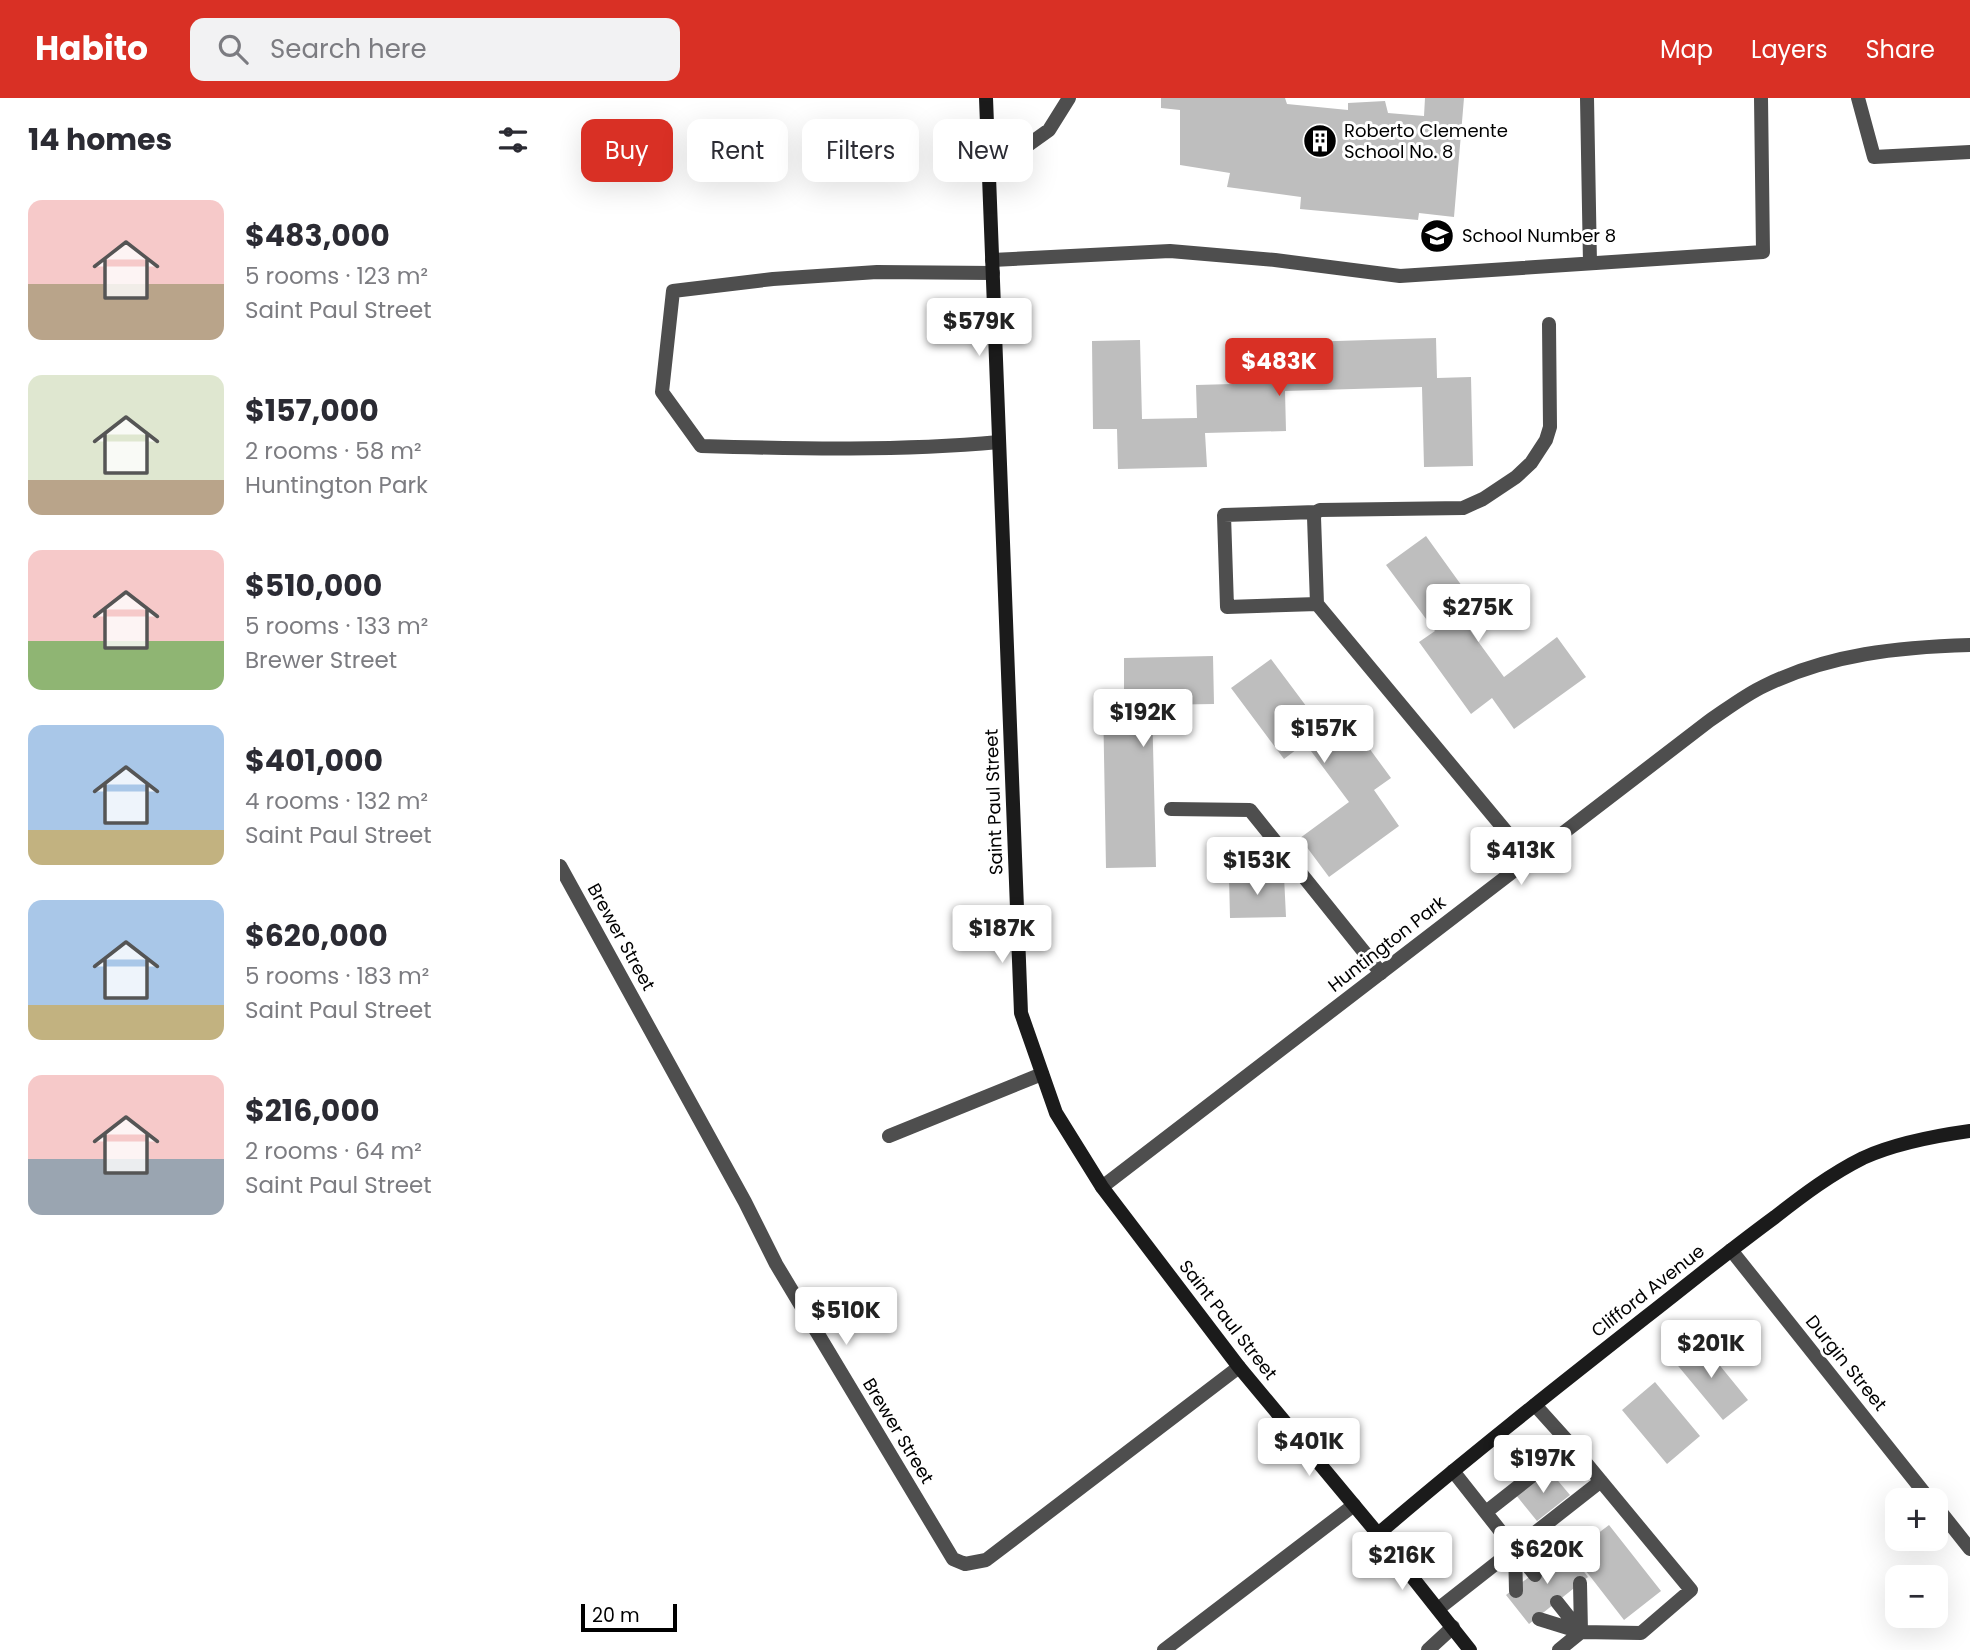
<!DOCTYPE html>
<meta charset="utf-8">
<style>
:root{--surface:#fff;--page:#f2f2f3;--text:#2b2b33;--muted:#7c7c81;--accent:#d93025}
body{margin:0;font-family:Poppins,sans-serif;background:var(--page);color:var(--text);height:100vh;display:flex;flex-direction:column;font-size:26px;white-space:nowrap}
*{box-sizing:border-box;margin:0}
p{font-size:23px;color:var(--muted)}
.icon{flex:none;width:38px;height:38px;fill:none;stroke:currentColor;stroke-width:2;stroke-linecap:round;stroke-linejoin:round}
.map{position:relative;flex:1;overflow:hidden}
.panel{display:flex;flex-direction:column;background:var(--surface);width:560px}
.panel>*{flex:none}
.banner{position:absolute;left:21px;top:21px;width:665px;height:63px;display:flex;gap:14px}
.fabs{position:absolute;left:1325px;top:1390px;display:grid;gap:14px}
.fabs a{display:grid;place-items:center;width:63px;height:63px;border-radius:14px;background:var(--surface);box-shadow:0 7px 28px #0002;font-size:35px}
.scale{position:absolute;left:21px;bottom:18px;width:96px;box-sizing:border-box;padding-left:7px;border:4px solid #000;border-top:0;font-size:19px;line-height:24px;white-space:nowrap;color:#000;-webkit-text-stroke:5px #fff;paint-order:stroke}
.price{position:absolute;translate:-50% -60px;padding:0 16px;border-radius:7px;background:#fff;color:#222;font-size:23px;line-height:46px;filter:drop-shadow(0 2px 4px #0008)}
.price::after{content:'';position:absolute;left:50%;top:42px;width:21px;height:16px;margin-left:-10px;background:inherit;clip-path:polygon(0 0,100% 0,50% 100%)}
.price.active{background:var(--accent);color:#fff}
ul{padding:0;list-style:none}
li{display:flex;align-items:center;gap:21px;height:175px;padding:0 28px}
li span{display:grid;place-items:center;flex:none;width:196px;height:140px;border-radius:14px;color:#555}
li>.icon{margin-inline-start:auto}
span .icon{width:84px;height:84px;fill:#fffc;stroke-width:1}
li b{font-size:30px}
h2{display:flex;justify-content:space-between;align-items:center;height:84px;padding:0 28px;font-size:30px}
.tag{padding:0 24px;border-radius:14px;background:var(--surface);box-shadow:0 7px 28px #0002;font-size:24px;line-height:63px}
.tag.active{background:var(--accent);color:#fff}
header{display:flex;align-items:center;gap:42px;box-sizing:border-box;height:98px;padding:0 35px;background:var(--accent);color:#fff}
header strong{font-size:33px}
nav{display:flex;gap:38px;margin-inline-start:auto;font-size:24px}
.search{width:490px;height:63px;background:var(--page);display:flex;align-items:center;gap:18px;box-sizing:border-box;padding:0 24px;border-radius:14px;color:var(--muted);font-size:26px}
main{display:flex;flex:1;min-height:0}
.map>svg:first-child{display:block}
.building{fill:#bebebe}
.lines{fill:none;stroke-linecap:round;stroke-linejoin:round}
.lane{stroke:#4e4e4e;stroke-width:14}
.street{stroke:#4e4e4e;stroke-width:14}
.secondary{stroke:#1b1b1b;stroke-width:14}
.labels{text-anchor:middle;stroke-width:6;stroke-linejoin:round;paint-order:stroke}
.poi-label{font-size:18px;fill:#000;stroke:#fff;text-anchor:start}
.street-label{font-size:18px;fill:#000;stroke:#fff}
</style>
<header>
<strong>Habito</strong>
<div class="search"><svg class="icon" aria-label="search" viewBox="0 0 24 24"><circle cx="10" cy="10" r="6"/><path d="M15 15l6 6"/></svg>Search here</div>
<nav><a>Map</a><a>Layers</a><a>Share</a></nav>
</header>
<main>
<section class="panel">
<h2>14 homes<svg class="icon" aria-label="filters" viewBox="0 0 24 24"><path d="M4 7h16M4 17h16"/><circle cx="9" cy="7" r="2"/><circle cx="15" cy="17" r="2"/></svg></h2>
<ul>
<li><span style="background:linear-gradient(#f6c9c9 60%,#b9a48a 0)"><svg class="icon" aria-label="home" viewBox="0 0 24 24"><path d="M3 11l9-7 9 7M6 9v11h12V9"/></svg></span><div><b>$483,000</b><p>5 rooms · 123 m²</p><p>Saint Paul Street</p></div></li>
<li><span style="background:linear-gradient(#dfe7d0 75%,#b9a48a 0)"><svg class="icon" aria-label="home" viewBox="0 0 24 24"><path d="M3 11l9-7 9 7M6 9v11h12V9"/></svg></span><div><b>$157,000</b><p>2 rooms · 58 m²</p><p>Huntington Park</p></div></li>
<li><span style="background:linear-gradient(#f6c9c9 65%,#8fb573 0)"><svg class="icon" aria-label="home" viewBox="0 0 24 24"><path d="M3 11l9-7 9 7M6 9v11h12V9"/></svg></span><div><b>$510,000</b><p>5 rooms · 133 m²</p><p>Brewer Street</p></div></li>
<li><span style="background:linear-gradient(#a9c7e8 75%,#c2b280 0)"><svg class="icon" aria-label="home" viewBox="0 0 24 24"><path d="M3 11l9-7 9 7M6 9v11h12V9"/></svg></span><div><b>$401,000</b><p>4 rooms · 132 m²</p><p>Saint Paul Street</p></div></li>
<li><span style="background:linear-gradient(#a9c7e8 75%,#c2b280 0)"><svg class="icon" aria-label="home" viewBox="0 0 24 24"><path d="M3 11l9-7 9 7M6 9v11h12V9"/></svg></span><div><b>$620,000</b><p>5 rooms · 183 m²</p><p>Saint Paul Street</p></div></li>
<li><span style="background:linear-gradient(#f6c9c9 60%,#9aa5b1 0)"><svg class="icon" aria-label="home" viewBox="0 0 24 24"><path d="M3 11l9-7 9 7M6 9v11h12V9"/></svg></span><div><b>$216,000</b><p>2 rooms · 64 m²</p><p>Saint Paul Street</p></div></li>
</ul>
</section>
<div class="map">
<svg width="1410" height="1552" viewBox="0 0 1410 1552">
<rect width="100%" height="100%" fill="#fff"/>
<path class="building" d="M 601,0 L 725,0 L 727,6 L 788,12 L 788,5 L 825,3 L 828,15 L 864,18 L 865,0 L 904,0 L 894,119 L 859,115 L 858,122 L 740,111 L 741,99 L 667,89 L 670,75 L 620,67 L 620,12 L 601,10 Z
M 876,240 L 877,280 L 911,279 L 913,368 L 864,369 L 862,289 L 725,293 L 726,333 L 645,335 L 647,369 L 558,371 L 557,331 L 533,331 L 532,243 L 580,242 L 582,321 L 637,320 L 636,287 L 709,285 L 708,245 Z
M 866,438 L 917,509 L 901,520 L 944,579 L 997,539 L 1026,579 L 954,631 L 932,600 L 911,616 L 859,544 L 875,533 L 826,467 Z
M 653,558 L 654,606 L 592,607 L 596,769 L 546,770 L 543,601 L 564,601 L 564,560 Z
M 711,561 L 758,624 L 779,609 L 831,680 L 814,692 L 839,728 L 769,779 L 740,740 L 789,704 L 745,645 L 724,661 L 671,590 Z
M 724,778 L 726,819 L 670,820 L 669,779 Z
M 1139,1242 L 1188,1302 L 1163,1322 L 1114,1263 Z
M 1095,1284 L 1140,1338 L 1107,1366 L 1062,1312 Z
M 988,1371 L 1010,1397 L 977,1423 L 956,1397 Z
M 1049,1427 L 1101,1493 L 1064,1522 L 1012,1455 Z
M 1006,1450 L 1028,1479 L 969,1526 L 946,1497 Z"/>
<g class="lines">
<path class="lane" d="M 1027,0 L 1030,165
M 429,75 L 489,32 L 509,0
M 432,162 L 610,153 L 715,162 L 840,178 L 1203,154 L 1201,0
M 433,175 L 317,174 L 213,181 L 113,193 L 102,294 L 141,348 C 241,351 340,353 439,344
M 756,414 L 664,417 L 667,509 L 757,506
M 611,711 L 690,712 L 821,875
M 969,761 L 757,506 L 754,419 L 756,414 L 760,412 L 903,410 L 923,401 L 956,379 L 971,365 L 986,342 L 990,329 L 989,226
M 329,1038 L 482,976
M 975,1307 L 1011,1347 L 1131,1492 L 1081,1535 L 1021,1534 L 999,1552
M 893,1373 L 975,1477
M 926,1414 L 1011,1347
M 1020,1485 L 1021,1534
M 956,1493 L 955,1450 L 1000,1458
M 997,1504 L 1020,1533
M 878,1511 L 1041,1383
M 979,1521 L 1021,1534
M 604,1552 L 794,1407
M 868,1552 L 893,1529"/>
<path class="street" d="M 1298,0 L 1314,59 L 1410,54
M 0,768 L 185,1104 L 216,1166 L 393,1461 L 405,1466 L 426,1462 L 679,1269
M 542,1089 L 1149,623 C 1167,611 1185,597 1204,588 C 1269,556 1339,549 1410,547
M 1171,1152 L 1370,1402
M 1376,1408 L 1410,1451"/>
<path class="secondary" d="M 426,0 L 461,915 L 496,1015 L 542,1089 L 679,1269 L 818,1436 L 910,1552
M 818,1436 C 915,1353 1015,1275 1114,1197 C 1148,1170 1181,1144 1215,1119 C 1243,1097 1271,1076 1303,1060 C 1336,1045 1374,1038 1410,1033"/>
</g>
<defs>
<g id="building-disc" transform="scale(1.75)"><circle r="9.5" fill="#000" stroke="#fff"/><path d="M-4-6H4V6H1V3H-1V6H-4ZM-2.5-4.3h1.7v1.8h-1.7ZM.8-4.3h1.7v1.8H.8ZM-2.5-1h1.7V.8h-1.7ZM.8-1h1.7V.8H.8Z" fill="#fff"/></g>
<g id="school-disc" transform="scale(1.75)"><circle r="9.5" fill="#000" stroke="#fff"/><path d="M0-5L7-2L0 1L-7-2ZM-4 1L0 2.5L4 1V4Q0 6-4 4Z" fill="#fff"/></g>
</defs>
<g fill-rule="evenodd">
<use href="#building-disc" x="760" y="43"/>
<use href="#school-disc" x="877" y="138"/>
</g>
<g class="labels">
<g class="poi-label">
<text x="784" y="39">Roberto Clemente<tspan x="784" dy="21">School No. 8</tspan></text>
<text x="902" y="144">School Number 8</text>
</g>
<g class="street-label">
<text transform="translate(434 704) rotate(-92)" y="6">Saint Paul Street</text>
<text transform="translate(61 839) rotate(61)" y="6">Brewer Street</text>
<text transform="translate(827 846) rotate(-38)" y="6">Huntington Park</text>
<text transform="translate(1088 1193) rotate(-38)" y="6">Clifford Avenue</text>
<text transform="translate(668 1222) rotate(52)" y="6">Saint Paul Street</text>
<text transform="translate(1286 1265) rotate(51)" y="6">Durgin Street</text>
<text transform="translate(338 1333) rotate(59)" y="6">Brewer Street</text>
</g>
</g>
</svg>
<div class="fabs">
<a>+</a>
<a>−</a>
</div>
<div class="scale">20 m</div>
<b class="price" style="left:419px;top:260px">$579K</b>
<b class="price active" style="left:719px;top:300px">$483K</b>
<b class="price" style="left:918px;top:546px">$275K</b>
<b class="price" style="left:583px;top:651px">$192K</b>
<b class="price" style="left:764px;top:667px">$157K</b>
<b class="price" style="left:961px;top:789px">$413K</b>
<b class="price" style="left:697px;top:799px">$153K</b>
<b class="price" style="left:442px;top:867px">$187K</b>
<b class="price" style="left:286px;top:1249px">$510K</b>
<b class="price" style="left:1151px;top:1282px">$201K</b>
<b class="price" style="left:749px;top:1380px">$401K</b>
<b class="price" style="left:983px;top:1397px">$197K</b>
<b class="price" style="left:987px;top:1488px">$620K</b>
<b class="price" style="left:842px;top:1494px">$216K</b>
<div class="banner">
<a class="tag active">Buy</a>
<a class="tag">Rent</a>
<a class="tag">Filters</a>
<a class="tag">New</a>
</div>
</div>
</main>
